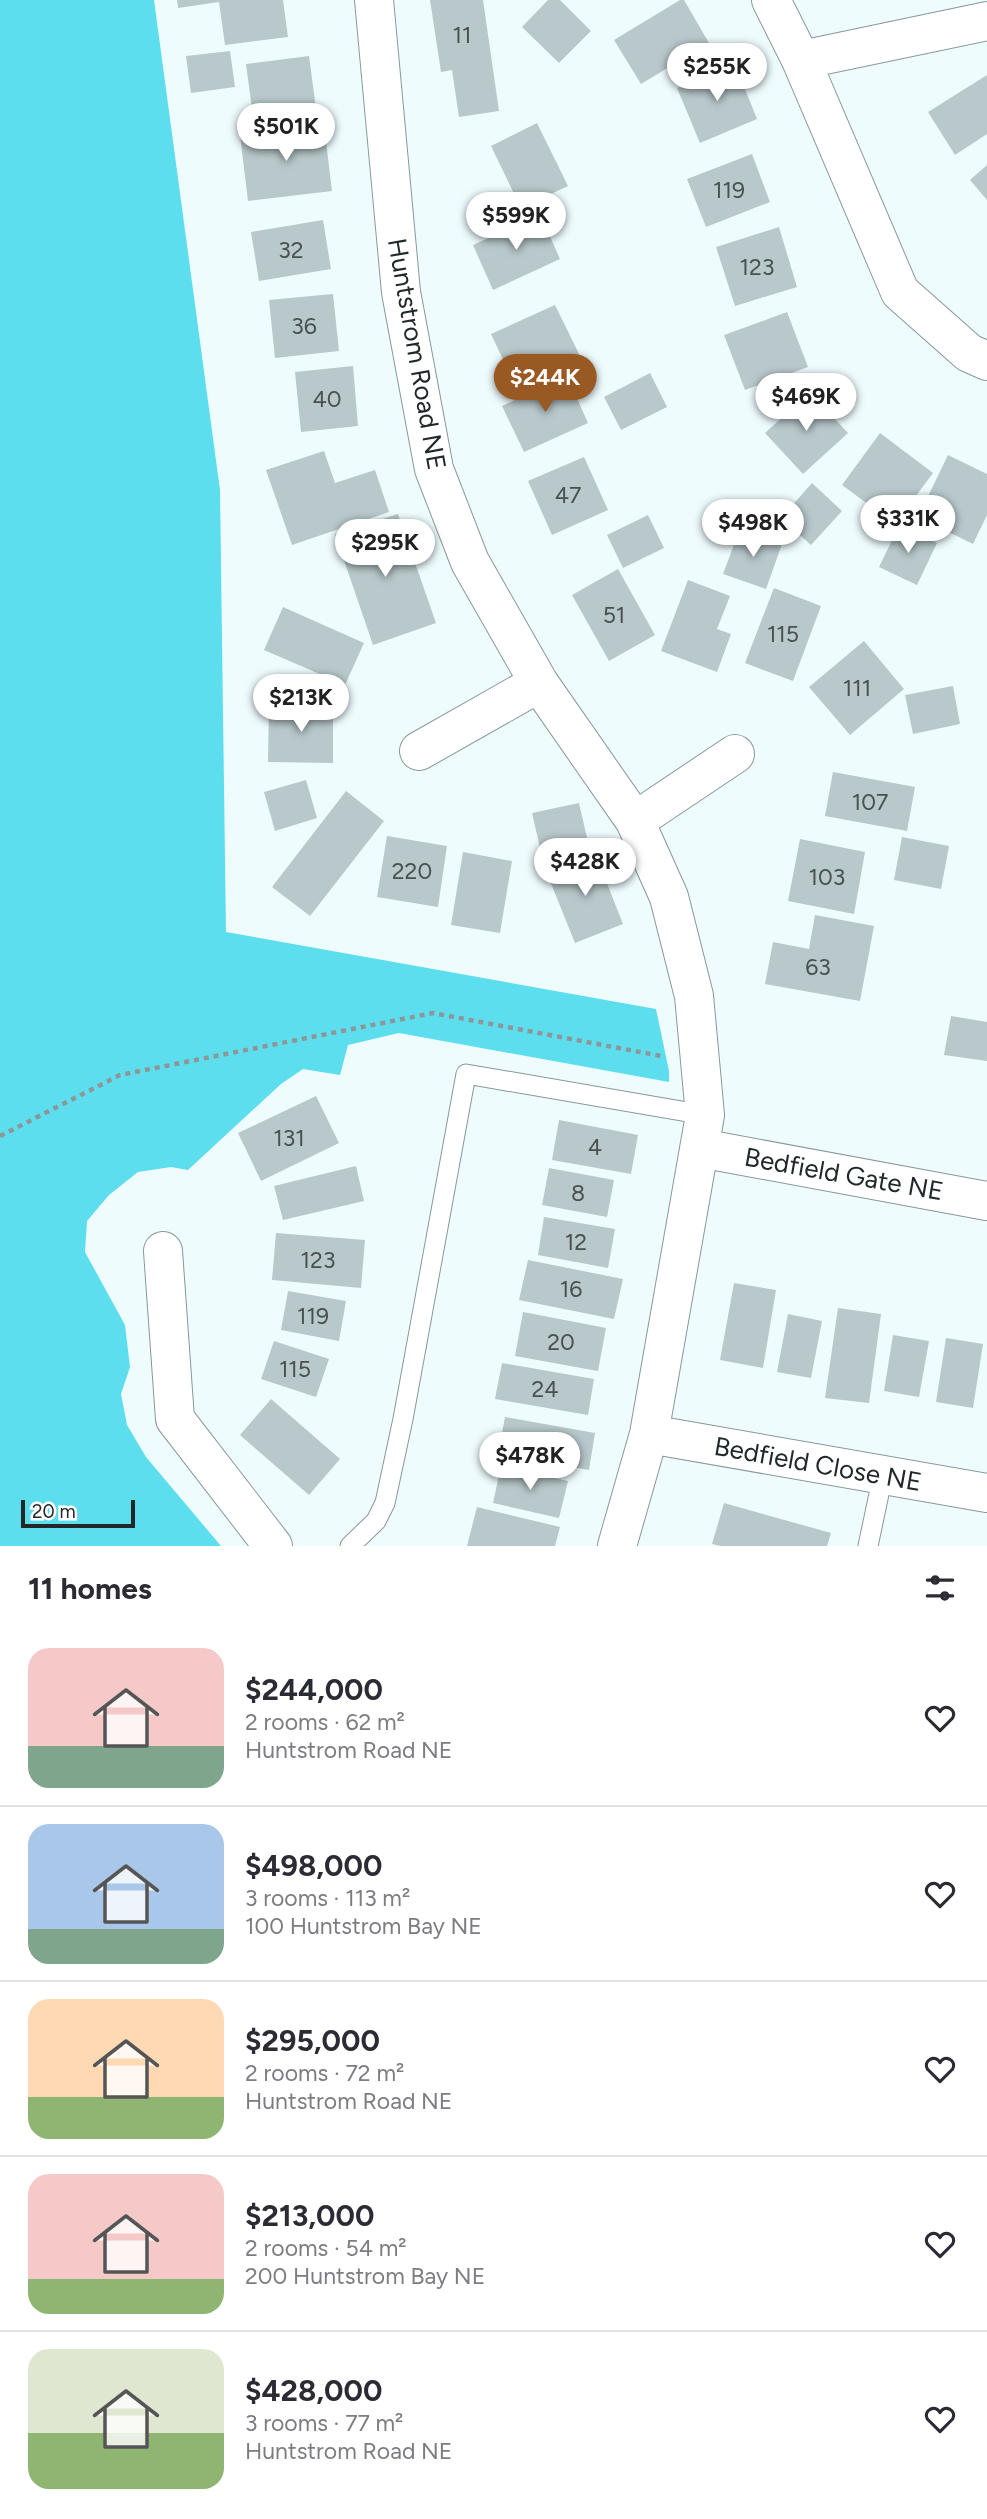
<!DOCTYPE html>
<meta charset="utf-8">
<style>
:root{--surface:#fff;--page:#f2f2f3;--text:#2b2b33;--muted:#7c7c81;--line:#e1e1e2;--accent:#995923}
body{margin:0;font-family:Figtree,sans-serif;background:var(--page);color:var(--text);height:100vh;display:flex;flex-direction:column;font-size:26px;white-space:nowrap}
*{box-sizing:border-box;margin:0}
p{font-size:23px;color:var(--muted)}
.icon{flex:none;width:38px;height:38px;fill:none;stroke:currentColor;stroke-width:2;stroke-linecap:round;stroke-linejoin:round}
.map{position:relative;height:1546px;overflow:hidden}
.sheet{display:flex;flex-direction:column;background:var(--surface);flex:1}
.sheet>*{flex:none}
.scale{position:absolute;left:21px;bottom:18px;width:114px;box-sizing:border-box;padding-left:7px;border:4px solid #222829;border-top:0;font-size:19px;line-height:24px;white-space:nowrap;color:#222829;-webkit-text-stroke:5px #fff;paint-order:stroke}
.price{position:absolute;translate:-50% -60px;padding:0 16px;border-radius:24px;background:#fff;color:#222;font-size:23px;line-height:46px;filter:drop-shadow(0 2px 4px #0008)}
.price::after{content:'';position:absolute;left:50%;top:42px;width:21px;height:16px;margin-left:-10px;background:inherit;clip-path:polygon(0 0,100% 0,50% 100%)}
.price.selected{background:var(--accent);color:#fff}
ul{padding:0;list-style:none}
li{display:flex;align-items:center;gap:21px;height:175px;padding:0 28px}
li+li{border-top:2px solid var(--line)}
li span{display:grid;place-items:center;flex:none;width:196px;height:140px;border-radius:21px;color:#555}
li>.icon{margin-inline-start:auto}
span .icon{width:84px;height:84px;fill:#fffc;stroke-width:1}
li b{font-size:30px}
h2{display:flex;justify-content:space-between;align-items:center;height:84px;padding:0 28px;font-size:30px}
.map>svg:first-child{display:block}
.green{fill:#5ddeef}
.building{fill:#b8c8cb}
.lines{fill:none;stroke-linecap:round;stroke-linejoin:round}
.lane-casing{stroke:#88989a;stroke-width:21}
.street-casing{stroke:#88989a;stroke-width:40}
.path{stroke:#8d9798;stroke-width:4.5;stroke-dasharray:5 5;stroke-linecap:butt}
.lane{stroke:#fff;stroke-width:19}
.street{stroke:#fff;stroke-width:38}
.labels{text-anchor:middle;stroke-width:7;stroke-linejoin:round;paint-order:stroke}
.number-label{font-size:23px;fill:#485052}
.street-label{font-size:26px;fill:#222829;stroke:#fff}
</style>
<div class="map">
<svg width="987" height="1546" viewBox="0 0 987 1546">
<rect width="100%" height="100%" fill="#effcfe"/>
<path class="green" d="M 0,0 L 154,0 L 220,490 L 226,932 L 656,1009 L 669,1071 L 669,1082 L 399,1033 L 348,1045 L 340,1075 L 303,1069 L 281,1084 L 188,1170 L 171,1167 L 138,1172 L 109,1195 L 87,1221 L 85,1252 L 125,1325 L 130,1367 L 121,1394 L 127,1425 L 146,1457 L 221,1546 L 0,1546 Z"/>
<path class="building" d="M 177,0 L 283,0 L 288,37 L 225,45 L 219,2 L 178,8 Z
M 430,0 L 483,0 L 499,111 L 459,117 L 452,70 L 441,72 Z
M 548,0 L 560,0 L 591,31 L 559,63 L 522,27 Z
M 680,0 L 684,0 L 709,43 L 641,84 L 614,40 Z
M 230,51 L 235,87 L 191,93 L 186,56 Z
M 309,56 L 317,116 L 254,124 L 246,64 Z
M 735,64 L 757,119 L 700,143 L 677,88 Z
M 987,75 L 987,134 L 955,155 L 928,112 Z
M 537,123 L 568,186 L 521,208 L 491,146 Z
M 324,125 L 332,191 L 248,201 L 240,135 Z
M 752,154 L 770,202 L 706,227 L 687,179 Z
M 987,165 L 987,200 L 970,180 Z
M 540,214 L 560,259 L 493,290 L 473,245 Z
M 323,220 L 331,269 L 259,281 L 251,232 Z
M 779,227 L 797,287 L 735,306 L 716,247 Z
M 333,294 L 339,351 L 275,358 L 269,300 Z
M 555,305 L 580,356 L 516,387 L 491,334 Z
M 787,312 L 808,367 L 745,390 L 724,335 Z
M 353,366 L 358,426 L 301,432 L 295,372 Z
M 650,373 L 667,407 L 621,430 L 604,397 Z
M 567,376 L 588,423 L 524,452 L 502,406 Z
M 810,392 L 848,433 L 803,474 L 765,433 Z
M 880,433 L 933,473 L 895,524 L 842,485 Z
M 324,451 L 335,483 L 375,470 L 389,512 L 292,545 L 266,470 Z
M 948,455 L 987,474 L 987,515 L 973,544 L 918,517 Z
M 584,457 L 608,510 L 552,535 L 528,481 Z
M 812,483 L 842,511 L 811,545 L 781,518 Z
M 398,514 L 436,623 L 373,645 L 335,534 Z
M 648,515 L 664,548 L 623,568 L 607,535 Z
M 900,524 L 937,543 L 917,585 L 879,567 Z
M 740,529 L 782,544 L 766,589 L 723,574 Z
M 618,569 L 655,635 L 609,661 L 572,595 Z
M 688,580 L 730,596 L 717,629 L 731,634 L 717,672 L 661,651 Z
M 774,588 L 821,606 L 793,681 L 745,663 Z
M 283,607 L 364,643 L 345,685 L 264,650 Z
M 864,641 L 904,689 L 850,735 L 809,687 Z
M 953,686 L 960,724 L 913,734 L 905,695 Z
M 269,705 L 333,706 L 333,763 L 268,762 Z
M 833,772 L 915,787 L 907,831 L 825,816 Z
M 306,780 L 317,818 L 275,831 L 264,792 Z
M 346,791 L 384,821 L 310,916 L 272,887 Z
M 579,803 L 588,842 L 541,852 L 532,813 Z
M 387,836 L 447,846 L 438,907 L 377,897 Z
M 902,837 L 949,846 L 941,889 L 894,880 Z
M 800,839 L 865,852 L 854,914 L 788,901 Z
M 463,852 L 512,861 L 500,933 L 451,925 Z
M 595,853 L 623,924 L 575,943 L 546,871 Z
M 815,915 L 874,926 L 860,1001 L 765,984 L 773,942 L 809,949 Z
M 951,1016 L 987,1022 L 987,1061 L 944,1055 Z
M 316,1096 L 339,1143 L 261,1181 L 238,1133 Z
M 559,1120 L 638,1135 L 631,1174 L 552,1160 Z
M 356,1166 L 364,1201 L 283,1220 L 274,1186 Z
M 549,1168 L 614,1180 L 607,1217 L 542,1205 Z
M 544,1217 L 615,1229 L 608,1268 L 538,1255 Z
M 276,1233 L 365,1240 L 361,1288 L 272,1280 Z
M 528,1260 L 623,1279 L 614,1319 L 519,1300 Z
M 734,1283 L 776,1290 L 763,1368 L 720,1360 Z
M 288,1291 L 346,1301 L 339,1341 L 281,1330 Z
M 838,1308 L 881,1314 L 869,1403 L 825,1398 Z
M 523,1312 L 606,1328 L 598,1371 L 515,1356 Z
M 788,1314 L 822,1321 L 811,1378 L 777,1372 Z
M 893,1335 L 929,1341 L 919,1397 L 884,1391 Z
M 946,1338 L 983,1344 L 973,1408 L 936,1402 Z
M 274,1341 L 329,1359 L 316,1397 L 261,1379 Z
M 502,1363 L 594,1379 L 588,1415 L 495,1399 Z
M 271,1399 L 340,1459 L 309,1495 L 240,1435 Z
M 505,1417 L 595,1433 L 589,1470 L 498,1454 Z
M 501,1466 L 568,1481 L 559,1518 L 493,1503 Z
M 724,1503 L 831,1533 L 827,1546 L 721,1546 L 712,1544 Z
M 477,1507 L 560,1527 L 555,1546 L 467,1546 Z"/>
<g class="lines">
<g class="lane-casing">
<path id="lane" d="M 350,1546 L 376,1521 L 385,1503 L 403,1419 L 466,1074 L 705,1115
M 868,1546 L 883,1475"/>
</g>
<g class="street-casing">
<path id="street" d="M 374,0 L 401,292 L 434,469 L 470,562 L 539,683 L 635,821 L 669,897 L 694,996 L 705,1115 L 649,1434 L 617,1546
M 771,0 L 801,60 L 900,292 L 969,353 L 987,361
M 801,60 L 987,21
M 419,751 L 539,683
M 635,821 L 735,754
M 700,1148 L 987,1201
M 163,1251 L 175,1419 L 273,1546
M 649,1434 L 987,1493"/>
</g>
<path class="path" d="M 0,1136 L 120,1075 L 433,1013 L 661,1056"/>
<use href="#lane" class="lane"/>
<use href="#street" class="street"/>
</g>
<g class="labels">
<g class="number-label">
<text x="462" y="43">11</text>
<text x="729" y="198">119</text>
<text x="291" y="258">32</text>
<text x="757" y="275">123</text>
<text x="304" y="334">36</text>
<text x="327" y="407">40</text>
<text x="568" y="503">47</text>
<text x="614" y="623">51</text>
<text x="783" y="642">115</text>
<text x="857" y="696">111</text>
<text x="870" y="810">107</text>
<text x="412" y="879">220</text>
<text x="827" y="885">103</text>
<text x="818" y="975">63</text>
<text x="289" y="1146">131</text>
<text x="595" y="1155">4</text>
<text x="578" y="1201">8</text>
<text x="576" y="1250">12</text>
<text x="318" y="1268">123</text>
<text x="571" y="1297">16</text>
<text x="313" y="1324">119</text>
<text x="561" y="1350">20</text>
<text x="295" y="1377">115</text>
<text x="545" y="1397">24</text>
</g>
<g class="street-label">
<text transform="translate(417 354) rotate(80)" y="9">Huntstrom Road NE</text>
<text transform="translate(844 1174) rotate(10)" y="9">Bedfield Gate NE</text>
<text transform="translate(818 1464) rotate(10)" y="9">Bedfield Close NE</text>
</g>
</g>
</svg>
<div class="scale">20 m</div>
<b class="price" style="left:717px;top:103px">$255K</b>
<b class="price" style="left:286px;top:163px">$501K</b>
<b class="price" style="left:516px;top:252px">$599K</b>
<b class="price selected" style="left:545px;top:414px">$244K</b>
<b class="price" style="left:806px;top:433px">$469K</b>
<b class="price" style="left:908px;top:555px">$331K</b>
<b class="price" style="left:753px;top:559px">$498K</b>
<b class="price" style="left:385px;top:579px">$295K</b>
<b class="price" style="left:301px;top:734px">$213K</b>
<b class="price" style="left:585px;top:898px">$428K</b>
<b class="price" style="left:530px;top:1492px">$478K</b>
</div>
<section class="sheet">
<h2>11 homes<svg class="icon" aria-label="filters" viewBox="0 0 24 24"><path d="M4 7h16M4 17h16"/><circle cx="9" cy="7" r="2"/><circle cx="15" cy="17" r="2"/></svg></h2>
<ul>
<li><span style="background:linear-gradient(#f6c9c9 70%,#7fa58c 0)"><svg class="icon" aria-label="home" viewBox="0 0 24 24"><path d="M3 11l9-7 9 7M6 9v11h12V9"/></svg></span><div><b>$244,000</b><p>2 rooms · 62 m²</p><p>Huntstrom Road NE</p></div><svg class="icon" aria-label="heart" viewBox="0 0 24 24"><path d="M12 20l-8-8c-3-5 5-10 8-4 3-6 11-1 8 4z"/></svg></li>
<li><span style="background:linear-gradient(#a9c7e8 75%,#7fa58c 0)"><svg class="icon" aria-label="home" viewBox="0 0 24 24"><path d="M3 11l9-7 9 7M6 9v11h12V9"/></svg></span><div><b>$498,000</b><p>3 rooms · 113 m²</p><p>100 Huntstrom Bay NE</p></div><svg class="icon" aria-label="heart" viewBox="0 0 24 24"><path d="M12 20l-8-8c-3-5 5-10 8-4 3-6 11-1 8 4z"/></svg></li>
<li><span style="background:linear-gradient(#ffd9b3 70%,#8fb573 0)"><svg class="icon" aria-label="home" viewBox="0 0 24 24"><path d="M3 11l9-7 9 7M6 9v11h12V9"/></svg></span><div><b>$295,000</b><p>2 rooms · 72 m²</p><p>Huntstrom Road NE</p></div><svg class="icon" aria-label="heart" viewBox="0 0 24 24"><path d="M12 20l-8-8c-3-5 5-10 8-4 3-6 11-1 8 4z"/></svg></li>
<li><span style="background:linear-gradient(#f6c9c9 75%,#8fb573 0)"><svg class="icon" aria-label="home" viewBox="0 0 24 24"><path d="M3 11l9-7 9 7M6 9v11h12V9"/></svg></span><div><b>$213,000</b><p>2 rooms · 54 m²</p><p>200 Huntstrom Bay NE</p></div><svg class="icon" aria-label="heart" viewBox="0 0 24 24"><path d="M12 20l-8-8c-3-5 5-10 8-4 3-6 11-1 8 4z"/></svg></li>
<li><span style="background:linear-gradient(#dfe7d0 60%,#8fb573 0)"><svg class="icon" aria-label="home" viewBox="0 0 24 24"><path d="M3 11l9-7 9 7M6 9v11h12V9"/></svg></span><div><b>$428,000</b><p>3 rooms · 77 m²</p><p>Huntstrom Road NE</p></div><svg class="icon" aria-label="heart" viewBox="0 0 24 24"><path d="M12 20l-8-8c-3-5 5-10 8-4 3-6 11-1 8 4z"/></svg></li>
</ul>
</section>
